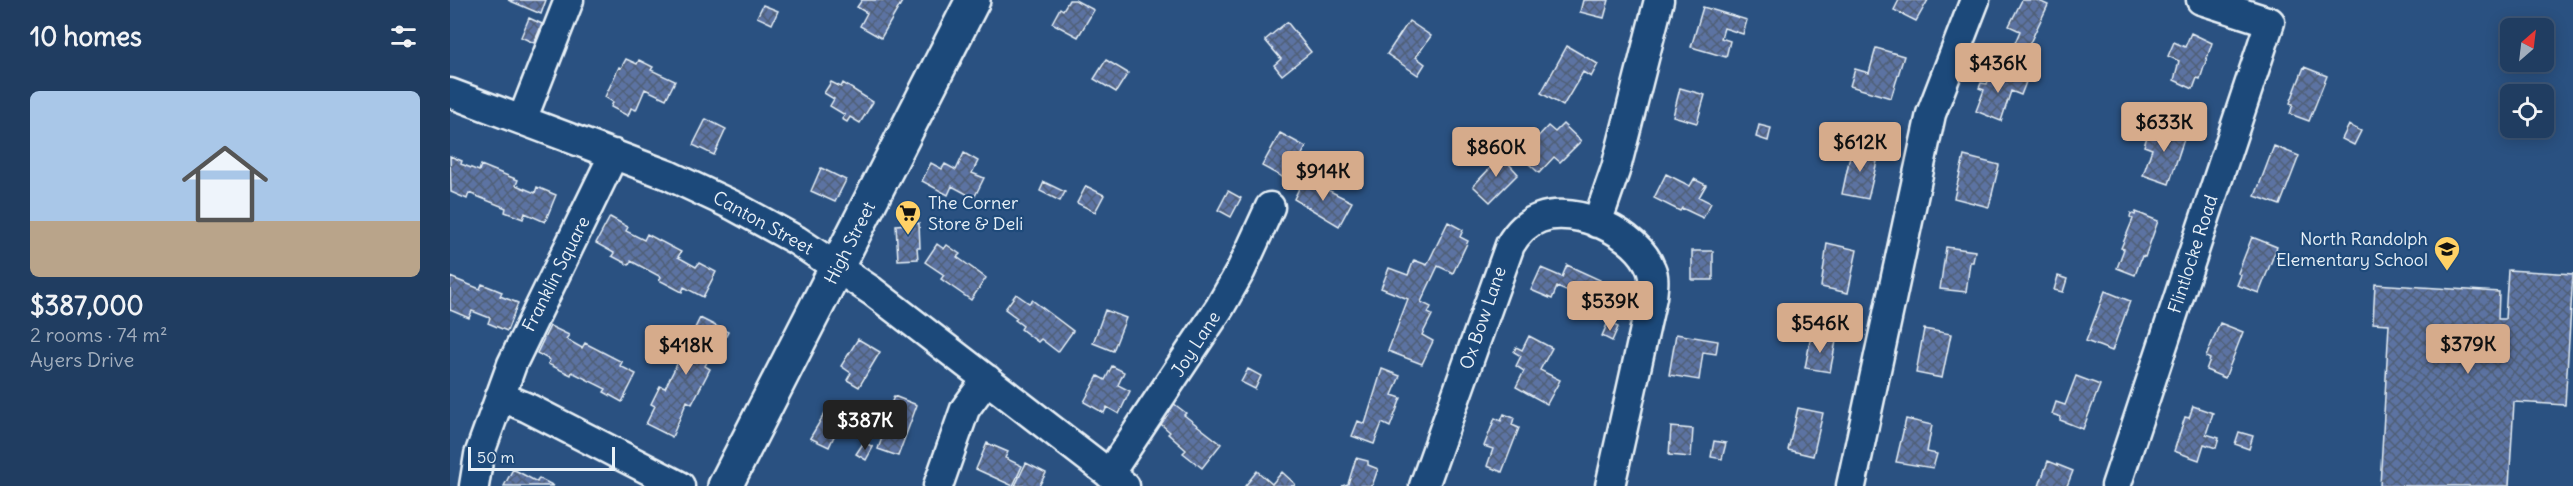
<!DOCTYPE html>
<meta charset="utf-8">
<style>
:root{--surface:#203d61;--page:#2d486a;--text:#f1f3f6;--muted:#a2aebd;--line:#3d5676;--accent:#d6ab8b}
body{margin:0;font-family:Delius,sans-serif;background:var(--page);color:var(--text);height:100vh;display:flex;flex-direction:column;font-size:22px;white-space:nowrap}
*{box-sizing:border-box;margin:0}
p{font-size:20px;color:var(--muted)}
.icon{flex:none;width:33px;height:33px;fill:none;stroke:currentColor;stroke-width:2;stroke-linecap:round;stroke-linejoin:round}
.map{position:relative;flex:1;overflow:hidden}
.side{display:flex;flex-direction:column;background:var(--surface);width:450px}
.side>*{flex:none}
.needle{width:39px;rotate:28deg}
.buttons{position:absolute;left:2050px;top:18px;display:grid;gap:12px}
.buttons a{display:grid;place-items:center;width:54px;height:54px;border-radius:9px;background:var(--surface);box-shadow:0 3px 15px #0003,0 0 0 2px var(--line);font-size:30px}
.scale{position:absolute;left:18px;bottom:15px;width:147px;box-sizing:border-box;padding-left:6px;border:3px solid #e8f1f8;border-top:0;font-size:16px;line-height:21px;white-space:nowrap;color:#e8f1f8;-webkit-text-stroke:4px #1f4a7a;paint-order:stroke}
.price{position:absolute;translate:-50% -51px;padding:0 14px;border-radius:6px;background:var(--accent);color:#111;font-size:20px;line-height:39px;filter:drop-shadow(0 2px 3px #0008)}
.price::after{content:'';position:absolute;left:50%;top:36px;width:18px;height:14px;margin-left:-9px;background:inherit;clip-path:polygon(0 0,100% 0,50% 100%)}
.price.active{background:#222;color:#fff}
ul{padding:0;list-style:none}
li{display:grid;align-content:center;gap:12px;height:318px;padding:0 30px}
li span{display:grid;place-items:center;height:186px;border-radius:9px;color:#555}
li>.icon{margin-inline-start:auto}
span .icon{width:108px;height:108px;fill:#fffc;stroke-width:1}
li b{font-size:26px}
h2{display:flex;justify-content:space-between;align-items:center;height:72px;padding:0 30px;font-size:26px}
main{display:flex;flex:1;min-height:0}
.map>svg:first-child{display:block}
.building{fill:url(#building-cross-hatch);stroke:#e8f1f8;stroke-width:1.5}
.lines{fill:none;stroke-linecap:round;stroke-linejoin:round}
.minor-casing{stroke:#e8f1f8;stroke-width:33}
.major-casing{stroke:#e8f1f8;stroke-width:38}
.minor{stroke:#1f4a7a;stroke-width:28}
.major{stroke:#1f4a7a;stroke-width:33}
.labels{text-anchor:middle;stroke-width:4.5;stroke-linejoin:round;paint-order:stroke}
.poi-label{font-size:18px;fill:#e8f1f8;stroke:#1f4a7a;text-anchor:start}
.street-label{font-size:18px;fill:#e8f1f8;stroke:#1f4a7a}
</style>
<main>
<section class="side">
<h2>10 homes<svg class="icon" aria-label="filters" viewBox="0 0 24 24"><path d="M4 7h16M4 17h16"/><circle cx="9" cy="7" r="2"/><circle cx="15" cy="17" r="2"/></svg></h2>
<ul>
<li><span style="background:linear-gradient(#a9c7e8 70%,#b9a48a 0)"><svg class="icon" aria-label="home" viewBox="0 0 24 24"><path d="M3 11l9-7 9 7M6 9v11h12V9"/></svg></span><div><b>$387,000</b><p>2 rooms · 74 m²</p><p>Ayers Drive</p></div></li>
</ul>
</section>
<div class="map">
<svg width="2123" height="486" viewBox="0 0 2123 486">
<defs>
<pattern id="building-cross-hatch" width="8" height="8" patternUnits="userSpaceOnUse" patternTransform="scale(1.5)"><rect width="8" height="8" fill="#5b73a2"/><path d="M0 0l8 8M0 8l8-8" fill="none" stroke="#505e76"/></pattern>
</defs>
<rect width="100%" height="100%" fill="#2a5181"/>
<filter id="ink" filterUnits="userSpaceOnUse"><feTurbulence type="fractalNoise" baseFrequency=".0167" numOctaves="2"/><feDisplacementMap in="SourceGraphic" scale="12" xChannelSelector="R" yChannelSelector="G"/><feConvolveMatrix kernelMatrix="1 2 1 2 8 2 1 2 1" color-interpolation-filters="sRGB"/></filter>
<g filter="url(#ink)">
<path class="building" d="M 58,0 L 96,0 L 91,14 Z
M 412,0 L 453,0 L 431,38 L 410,26 L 417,13 L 407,7 Z
M 619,0 L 625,0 L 644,10 L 628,37 L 602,23 L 610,8 L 613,10 Z
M 1133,0 L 1159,0 L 1154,18 L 1130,12 Z
M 1449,0 L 1478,0 L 1466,21 L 1444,10 Z
M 1572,0 L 1587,0 L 1598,5 L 1577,49 L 1565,43 L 1570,31 L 1559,26 Z
M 313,5 L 328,11 L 322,24 L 307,17 Z
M 1253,7 L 1297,20 L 1293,34 L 1274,28 L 1271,38 L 1280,41 L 1276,57 L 1241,47 Z
M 79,18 L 92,24 L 84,43 L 71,37 Z
M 959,21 L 981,36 L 966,57 L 975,64 L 968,75 L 937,54 Z
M 837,22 L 861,52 L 832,75 L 824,65 L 831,59 L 815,40 Z
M 1741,33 L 1762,43 L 1750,79 L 1747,78 L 1743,89 L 1724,80 L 1729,61 L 1718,56 L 1724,42 L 1735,47 Z
M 1117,46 L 1148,64 L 1141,77 L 1133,72 L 1113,106 L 1091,93 Z
M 1426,48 L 1454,56 L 1441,98 L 1400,86 L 1405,69 L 1419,73 Z
M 176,59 L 187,64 L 189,60 L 203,67 L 201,70 L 225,81 L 216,99 L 195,89 L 186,110 L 181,108 L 178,116 L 161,107 L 163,102 L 155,97 L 169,67 L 171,68 Z
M 656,60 L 678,73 L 666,92 L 644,79 Z
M 1854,67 L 1877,76 L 1859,121 L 1840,114 L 1843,104 L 1840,103 Z
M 1542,70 L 1576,82 L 1571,95 L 1561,91 L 1551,121 L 1526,111 L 1534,90 L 1529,88 L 1531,83 L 1537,84 Z
M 381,82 L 391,87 L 393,83 L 423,102 L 410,123 L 400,117 L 397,122 L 392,119 L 395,115 L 380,106 L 384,99 L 374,93 Z
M 1230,88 L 1255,95 L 1247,123 L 1223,116 Z
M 256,119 L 276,129 L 264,155 L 243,145 Z
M 1113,124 L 1131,141 L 1110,162 L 1104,157 L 1089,173 L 1070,156 L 1098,126 L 1105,132 Z
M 1710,124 L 1736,133 L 1719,184 L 1693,175 L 1702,149 L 1694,146 L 1698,134 L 1706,136 Z
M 1309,125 L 1321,128 L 1318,141 L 1306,137 Z
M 1899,125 L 1911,131 L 1904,145 L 1892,139 Z
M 830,133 L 856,147 L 838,180 L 812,166 Z
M 1824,146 L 1849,156 L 1830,205 L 1805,196 Z
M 1402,147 L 1429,153 L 1418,199 L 1392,194 Z
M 514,153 L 528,161 L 522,173 L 534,178 L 524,198 L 502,186 L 498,195 L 472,181 L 481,163 L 492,169 L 495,164 L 506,170 Z
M 1050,154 L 1068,174 L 1040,202 L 1023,186 L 1042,166 L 1039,163 Z
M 0,156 L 12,161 L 11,164 L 29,171 L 31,165 L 68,180 L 66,185 L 85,193 L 87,187 L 106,195 L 95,222 L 75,213 L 73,219 L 55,212 L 56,208 L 19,193 L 17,199 L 1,192 Z
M 1514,156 L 1549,165 L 1539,207 L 1504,198 Z
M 371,168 L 396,180 L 385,202 L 361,191 Z
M 1216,174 L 1240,186 L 1244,179 L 1256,185 L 1249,197 L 1261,203 L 1253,218 L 1232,208 L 1230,211 L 1204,198 Z
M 854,178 L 902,202 L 889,226 L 844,199 Z
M 594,182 L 615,192 L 610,201 L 590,191 Z
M 636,186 L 654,195 L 645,212 L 627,203 Z
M 778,191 L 791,198 L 781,217 L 768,210 Z
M 1686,212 L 1708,221 L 1695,257 L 1692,256 L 1685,275 L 1667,268 L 1674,249 L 1671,248 L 1683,219 L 1680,217 L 1681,213 L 1685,215 Z
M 160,217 L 178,227 L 176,231 L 194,240 L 197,234 L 231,252 L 228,257 L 246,267 L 249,263 L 266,272 L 253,297 L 234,287 L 232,292 L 209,280 L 211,277 L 181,261 L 179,265 L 162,256 L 164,253 L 146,243 Z
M 998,222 L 1013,230 L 1010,237 L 1018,241 L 1003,273 L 988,266 L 971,302 L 981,307 L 978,313 L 982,315 L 972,335 L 983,341 L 972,364 L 938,351 L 958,299 L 931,288 L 939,268 L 958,275 L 964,260 L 977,265 Z
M 469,223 L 470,248 L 467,248 L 468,259 L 448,260 L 446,225 Z
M 1802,237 L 1827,247 L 1809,293 L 1787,285 L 1791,275 L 1788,273 Z
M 1377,243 L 1407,250 L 1398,293 L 1371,287 Z
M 487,244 L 494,249 L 497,245 L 510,254 L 507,257 L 536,278 L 521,300 L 491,279 L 494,275 L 475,262 Z
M 1496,247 L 1525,251 L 1523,262 L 1520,262 L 1516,292 L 1490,289 Z
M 1242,251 L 1263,251 L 1263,280 L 1242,280 Z
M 1117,265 L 1150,280 L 1140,301 L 1107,287 L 1102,299 L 1081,290 L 1091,268 L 1112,277 Z
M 2058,270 L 2123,274 L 2115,405 L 2064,402 L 2059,486 L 1930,486 L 1939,324 L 1923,323 L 1925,284 L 2049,292 L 2048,319 L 2055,319 Z
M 1608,276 L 1617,279 L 1613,292 L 1604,290 Z
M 0,277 L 30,289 L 32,284 L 52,292 L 50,296 L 68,303 L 57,331 L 38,323 L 40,318 L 22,311 L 19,318 L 0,310 Z
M 1655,291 L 1680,301 L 1662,351 L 1636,341 Z
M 566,294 L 579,303 L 582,300 L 623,331 L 608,352 L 591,339 L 588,342 L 571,329 L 573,326 L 565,320 L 567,318 L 555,309 Z
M 655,310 L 676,318 L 663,351 L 643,343 Z
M 250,318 L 278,332 L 268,352 L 263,350 L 255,366 L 260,369 L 242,404 L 237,401 L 222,437 L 196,424 L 205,406 L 201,404 L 210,386 L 215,388 L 232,354 L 227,352 L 236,333 L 241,336 Z
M 1158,322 L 1168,327 L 1162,341 L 1152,336 Z
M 1770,323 L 1793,332 L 1775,378 L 1756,370 L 1760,359 L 1756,357 Z
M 100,326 L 119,335 L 116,339 L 132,348 L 135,343 L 172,362 L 170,366 L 186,374 L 172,402 L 154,392 L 156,389 L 122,372 L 121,375 L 98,364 L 100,360 L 87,353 Z
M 1474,329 L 1501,334 L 1492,378 L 1466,373 Z
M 1226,334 L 1268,341 L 1266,354 L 1253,352 L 1249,380 L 1219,375 Z
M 1079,336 L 1102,348 L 1090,370 L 1110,380 L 1097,404 L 1066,387 L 1074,371 L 1066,366 L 1071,356 L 1064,352 L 1066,347 L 1072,350 Z
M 1361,336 L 1386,341 L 1380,372 L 1355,368 Z
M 408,339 L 430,352 L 409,387 L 397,380 L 401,373 L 391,366 Z
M 662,366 L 674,372 L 668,385 L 680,391 L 669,414 L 657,407 L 654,413 L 634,402 L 648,376 L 655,380 Z
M 798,369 L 811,376 L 805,389 L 791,382 Z
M 932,369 L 950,376 L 942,395 L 951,398 L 940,427 L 932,423 L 924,444 L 902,436 L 908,421 L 915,424 Z
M 1626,376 L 1650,385 L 1633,429 L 1610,420 L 1611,417 L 1602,414 L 1606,402 L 1615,405 Z
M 444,396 L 467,405 L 448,456 L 428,449 L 435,429 L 432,428 Z
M 719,400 L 736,413 L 734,415 L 771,444 L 752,468 L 733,453 L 736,450 L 718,434 L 720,432 L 704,418 Z
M 1743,406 L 1763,413 L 1756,434 L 1769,438 L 1766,448 L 1754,444 L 1749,460 L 1724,451 L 1735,417 L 1739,418 Z
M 1348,408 L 1373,413 L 1363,456 L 1338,450 Z
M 375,413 L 385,418 L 379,431 L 385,434 L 379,447 L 360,438 Z
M 1054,414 L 1064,418 L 1062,425 L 1069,428 L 1052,472 L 1037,466 L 1043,449 L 1034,446 L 1045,418 L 1051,421 Z
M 1456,419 L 1482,425 L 1477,452 L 1487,454 L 1483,468 L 1446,462 Z
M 1221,427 L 1243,429 L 1241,457 L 1219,455 Z
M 1789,432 L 1803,436 L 1799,449 L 1785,444 Z
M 1264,441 L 1276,443 L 1272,459 L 1261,457 Z
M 414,442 L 423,447 L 416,460 L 406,454 Z
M 537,443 L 558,452 L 555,458 L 572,466 L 563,486 L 526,469 Z
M 906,458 L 918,461 L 918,465 L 928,469 L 922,486 L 892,486 L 898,484 Z
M 1598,461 L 1623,471 L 1617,486 L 1589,486 Z
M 576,463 L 596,473 L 589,486 L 565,486 Z
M 63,469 L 87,482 L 89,478 L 104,486 L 54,486 Z
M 807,471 L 822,484 L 832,472 L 845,484 L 844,486 L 795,486 Z"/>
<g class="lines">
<g class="minor-casing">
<path id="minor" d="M 0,93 L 218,175 L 282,205 L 346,240 L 422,291 L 675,486
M 72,120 L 119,0
M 1147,223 L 1166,168 L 1209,0
M 50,396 L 78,408 L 230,486
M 659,474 L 770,307 L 791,270 L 820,207
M 24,486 L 29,455 L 62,364 L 164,154
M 488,486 L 515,409 L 537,379
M 974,486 L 1060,245 C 1067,233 1076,223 1090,218 C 1126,205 1188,233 1201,269 C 1205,278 1203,287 1202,297 L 1160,486
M 1401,486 L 1481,114 L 1525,0
M 1666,486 L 1820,22 L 1751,0"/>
</g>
<g class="major-casing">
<path id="major" d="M 275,486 L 523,0"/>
</g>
<use href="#minor" class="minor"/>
<use href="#major" class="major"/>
</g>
</g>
<defs>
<g id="supermarket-pin" transform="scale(1.35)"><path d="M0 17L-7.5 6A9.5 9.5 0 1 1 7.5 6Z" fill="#ffd166" stroke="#1f4a7a"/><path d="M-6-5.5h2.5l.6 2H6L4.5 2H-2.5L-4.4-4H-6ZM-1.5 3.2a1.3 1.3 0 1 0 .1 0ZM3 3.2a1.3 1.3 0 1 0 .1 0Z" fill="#111"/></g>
<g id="school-pin" transform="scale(1.35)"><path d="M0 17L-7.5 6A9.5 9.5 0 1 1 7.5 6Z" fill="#ffd166" stroke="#1f4a7a"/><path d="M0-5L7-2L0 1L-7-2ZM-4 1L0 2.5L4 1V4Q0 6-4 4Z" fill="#111"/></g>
</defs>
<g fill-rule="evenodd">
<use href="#supermarket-pin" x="458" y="213"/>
<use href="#school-pin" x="1997" y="249"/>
</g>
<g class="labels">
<g class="poi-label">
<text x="478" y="209">The Corner<tspan x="478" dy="21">Store &amp; Deli</tspan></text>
<text x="1978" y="245" text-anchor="end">North Randolph<tspan x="1978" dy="21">Elementary School</tspan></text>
</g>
<g class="street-label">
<text transform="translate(313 223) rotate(29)" y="6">Canton Street</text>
<text transform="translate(400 243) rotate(-63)" y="6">High Street</text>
<text transform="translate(1743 254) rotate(-72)" y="6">Flintlocke Road</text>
<text transform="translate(106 274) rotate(-63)" y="6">Franklin Square</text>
<text transform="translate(1033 318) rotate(-71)" y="6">Ox Bow Lane</text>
<text transform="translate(746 344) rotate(-57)" y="6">Joy Lane</text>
</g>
</g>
</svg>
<div class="buttons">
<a><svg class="needle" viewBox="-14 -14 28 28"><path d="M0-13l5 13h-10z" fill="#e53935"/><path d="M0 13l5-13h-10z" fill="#a2aebd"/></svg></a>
<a><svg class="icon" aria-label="locate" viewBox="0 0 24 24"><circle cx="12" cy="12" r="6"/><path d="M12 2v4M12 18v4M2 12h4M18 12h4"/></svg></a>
</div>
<div class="scale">50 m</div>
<b class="price" style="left:1548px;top:94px">$436K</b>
<b class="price" style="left:1714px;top:153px">$633K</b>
<b class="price" style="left:1410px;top:173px">$612K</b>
<b class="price" style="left:1046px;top:178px">$860K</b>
<b class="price" style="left:873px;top:202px">$914K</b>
<b class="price" style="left:1160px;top:332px">$539K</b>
<b class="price" style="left:1370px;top:354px">$546K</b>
<b class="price" style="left:2018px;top:375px">$379K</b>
<b class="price" style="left:236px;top:376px">$418K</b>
<b class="price active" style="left:415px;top:451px">$387K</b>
</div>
</main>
